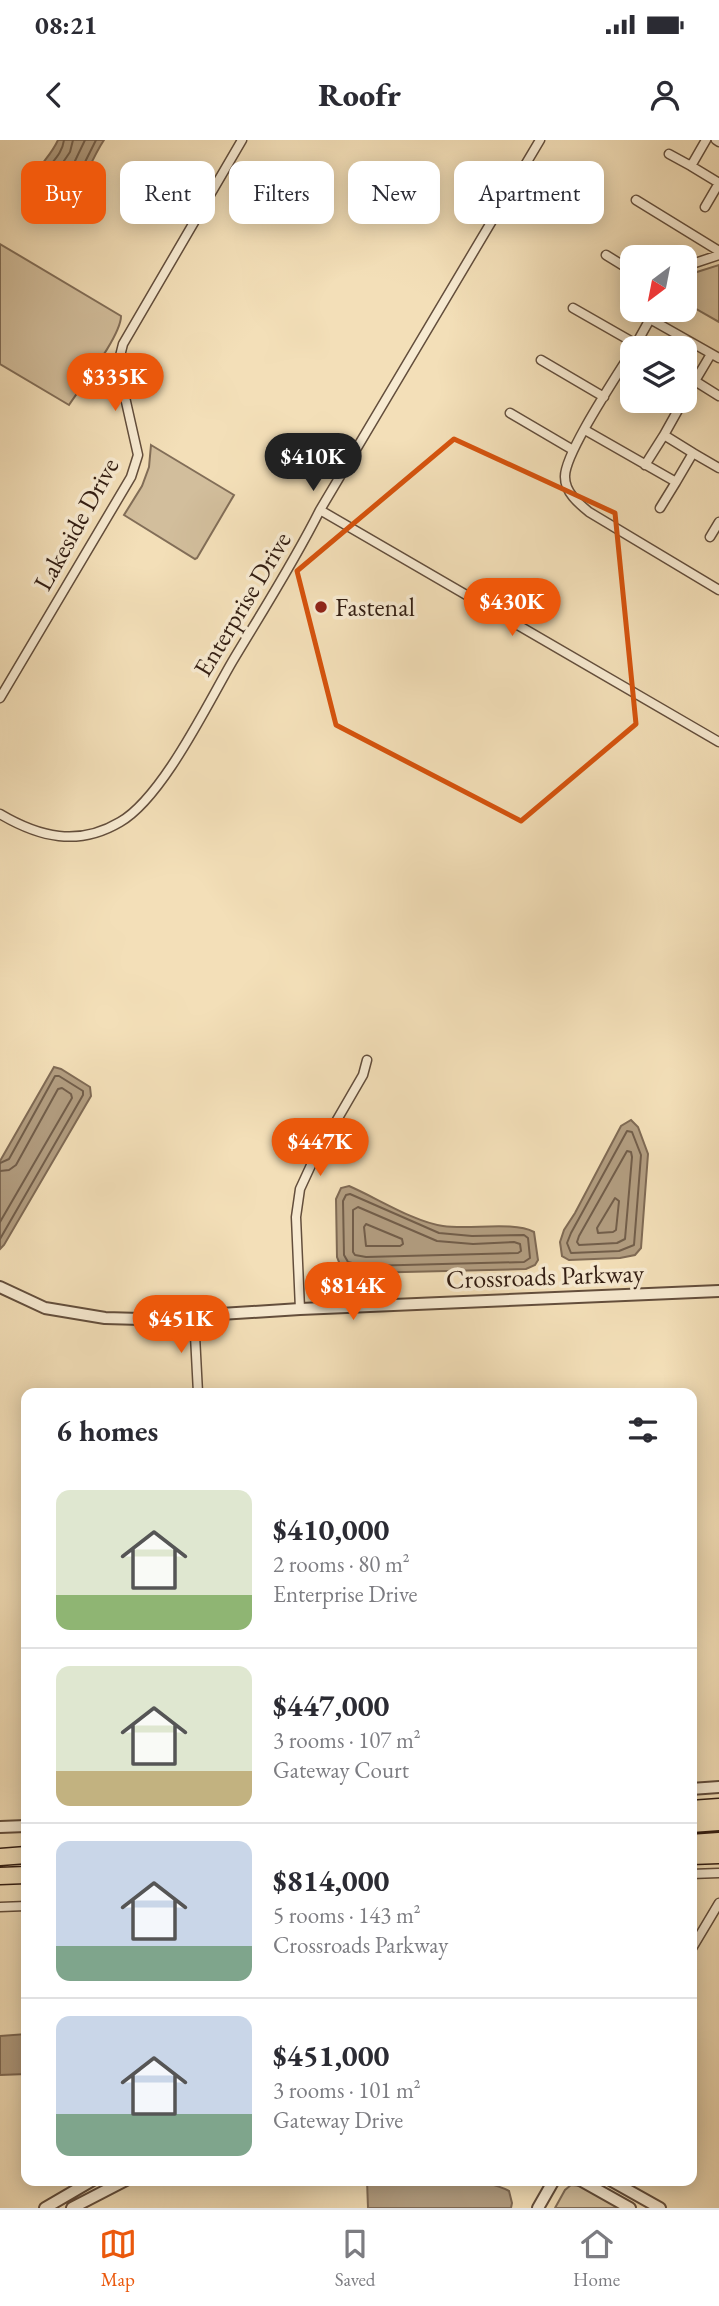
<!DOCTYPE html>
<meta charset="utf-8">
<style>
:root{--surface:#fff;--page:#f2f2f3;--text:#2b2b33;--muted:#7c7c81;--line:#e1e1e2;--accent:#ea580c}
body{margin:0;font-family:"EB Garamond",serif;background:var(--page);color:var(--text);height:100vh;display:flex;flex-direction:column;font-size:26px;white-space:nowrap}
*{box-sizing:border-box;margin:0}
p{font-size:23px;color:var(--muted)}
.icon{flex:none;width:38px;height:38px;fill:none;stroke:currentColor;stroke-width:2;stroke-linecap:round;stroke-linejoin:round}
.map{position:relative;flex:1;overflow:hidden}
.sheet{position:absolute;left:21px;top:1248px;width:676px;height:798px;display:flex;flex-direction:column;background:var(--surface);border-radius:14px;box-shadow:0 4px 18px #0003}
.sheet>*{flex:none}
.banner{position:absolute;left:21px;top:21px;width:677px;height:63px;display:flex;gap:14px}
.needle{width:46px;rotate:212deg}
.tools{position:absolute;left:620px;top:105px;display:grid;gap:14px}
.tools a{display:grid;place-items:center;width:77px;height:77px;border-radius:14px;background:var(--surface);box-shadow:0 4px 18px #0003;font-size:35px}
.price{position:absolute;translate:-50% -60px;padding:0 16px;border-radius:24px;background:var(--accent);color:#fff;font-size:23px;line-height:46px;filter:drop-shadow(0 2px 4px #0008)}
.price::after{content:'';position:absolute;left:50%;top:42px;width:21px;height:16px;margin-left:-10px;background:inherit;clip-path:polygon(0 0,100% 0,50% 100%)}
.price.on{background:#222;color:#fff}
ul{padding:0;list-style:none}
li{display:flex;align-items:center;gap:21px;height:175px;padding:0 35px}
li+li{border-top:2px solid var(--line)}
li span{display:grid;place-items:center;flex:none;width:196px;height:140px;border-radius:14px;color:#555}
li>.icon{margin-inline-start:auto}
span .icon{width:84px;height:84px;fill:#fffc;stroke-width:1}
li b{font-size:30px}
h2{display:flex;justify-content:space-between;align-items:center;height:84px;padding:0 35px;font-size:30px}
.pill{padding:0 24px;border-radius:14px;background:var(--surface);box-shadow:0 4px 18px #0003;font-size:24px;line-height:63px}
.pill.on{background:var(--accent);color:#fff}
.status{display:flex;justify-content:space-between;align-items:center;height:49px;padding:0 35px;background:var(--surface);direction:ltr}
.status svg{height:19px;fill:currentColor}
header{display:flex;justify-content:space-between;align-items:center;height:91px;padding:0 35px;background:var(--surface);font-size:32px;font-weight:800}
.tabs{display:flex;justify-content:space-around;align-items:center;height:98px;border-top:2px solid var(--line);background:var(--surface);font-size:19px;color:var(--muted)}
.tabs a{display:grid;justify-items:center;gap:4px}
.tabs .on{color:var(--accent)}
.map>svg:first-child{display:block}
.green{fill:#d2be9c;stroke:#826e58;stroke-width:2}
.water{fill:#b29d80;stroke:#7f6a54;stroke-width:2}
.lines{fill:none;stroke-linecap:round;stroke-linejoin:round}
.shore{stroke:#725e4a;stroke-width:2}
.minor-casing{stroke:#634e3c;stroke-width:11}
.tertiary-casing{stroke:#634e3c;stroke-width:14}
.motorway-casing{stroke:#331e13;stroke-width:19}
.minor{stroke:#f7ead1;stroke-width:8}
.tertiary{stroke:#f7ead1;stroke-width:10}
.motorway{stroke:#f3dfb8;stroke-width:16}
.marked{fill:none;stroke:#d6530d;stroke-width:5;stroke-linejoin:round}
.poi-dot{fill:#8f2418;stroke:#f7ead1;stroke-width:2.5}
.labels{text-anchor:middle;stroke-width:7;stroke-linejoin:round;paint-order:stroke}
.street-label{font-size:26px;fill:#331e13;stroke:#f7ead1}
.poi-label{font-size:26px;fill:#331e13;stroke:#f7ead1;text-anchor:start}
</style>
<div class="status"><b>08:21</b><svg viewBox="0 0 49 12"><path d="M0 12V9h3v3zM5 12V6h3v6zM10 12V3h3v9zM15 12V0h3v12zM26 1h20v11H26zM47 4h2v5h-2z"/></svg></div>
<header><svg class="icon" aria-label="back" viewBox="0 0 24 24"><path d="M15 5l-7 7 7 7"/></svg>Roofr<svg class="icon" aria-label="person" viewBox="0 0 24 24"><circle cx="12" cy="8" r="4"/><path d="M4 21q1-7 8-7t8 7"/></svg></header>
<div class="map">
<svg width="719" height="2068" viewBox="0 0 719 2068">
<rect width="100%" height="100%" fill="#f3dfb8"/>
<filter id="stains"><feTurbulence type="fractalNoise" baseFrequency=".00286" numOctaves="4"/><feColorMatrix values="0 0 0 0 .2 0 0 0 0 .09 0 0 0 0 .02 0 0 0 .5 -.17"/></filter>
<radialGradient id="worn" r=".72"><stop offset=".6" stop-color="#630" stop-opacity="0"/><stop offset="1" stop-color="#630" stop-opacity=".3"/></radialGradient>
<path class="green" d="M 0,104 L 121,176 C 121,196 82,245 69,265 L 0,224 Z
M 719,125 L 719,182 L 684,162 L 684,141 L 697,132 Z
M 151,305 L 234,355 L 197,418 L 195,419 L 124,375 L 142,346 L 149,327 Z
M 571,2045 L 580,2046 L 619,2068 L 555,2068 L 565,2050 Z"/>
<path class="water" d="M 58,0 L 104,0 C 90,21 83,46 68,66 L 57,69 L 40,60 C 27,28 46,26 58,0 Z
M 54,927 L 61,929 L 90,947 L 91,956 L 4,1105 L 0,1109 L 0,1021 Z
M 631,980 L 638,987 L 648,1014 L 641,1108 L 635,1115 L 620,1118 L 569,1120 L 562,1116 L 560,1102 L 564,1090 L 575,1073 L 621,986 Z
M 349,1046 C 377,1058 414,1082 443,1086 C 470,1090 513,1081 534,1092 L 538,1120 L 535,1125 L 526,1129 L 363,1133 L 341,1127 L 337,1117 L 336,1059 L 341,1048 Z
M 26,1894 L 26,1934 L 0,1935 L 0,1896 Z
M 367,2040 C 407,2040 474,2033 509,2051 L 512,2063 L 511,2068 L 368,2068 Z"/>
<g class="lines">
<path class="shore" d="M 64,0 C 61,24 34,28 46,56 C 56,63 63,62 70,52 L 96,0
M 73,0 L 70,12 L 51,40 L 52,49 L 56,52 L 62,48 L 85,0
M 627,991 L 632,992 L 641,1015 L 634,1105 L 619,1111 L 571,1113 L 567,1103 L 571,1093 Z
M 627,1011 L 631,1012 L 632,1017 L 625,1099 L 617,1103 L 579,1105 L 577,1102 L 579,1096 Z
M 0,1023 L 9,1019 L 55,936 L 59,936 L 83,951 L 83,955 L 0,1099
M 0,1031 L 9,1030 L 16,1025 L 58,949 L 62,948 L 71,954 L 72,958 L 0,1082
M 350,1054 L 439,1093 L 472,1096 L 524,1095 L 528,1098 L 530,1118 L 524,1122 L 365,1126 L 348,1122 L 344,1115 L 343,1061 L 346,1055 Z
M 615,1058 L 619,1061 L 616,1090 L 613,1092 L 598,1093 L 597,1088 Z
M 358,1067 L 437,1101 L 473,1104 L 514,1102 L 520,1104 L 521,1111 L 518,1113 L 366,1117 L 355,1115 L 353,1112 L 353,1070 Z
M 366,1084 L 402,1099 L 403,1104 L 400,1106 L 366,1106 L 364,1087 Z"/>
<g class="minor-casing">
<path id="minor" d="M 706,0 L 691,26 L 719,43
M 716,0 L 719,2
M 669,14 L 691,26
M 636,60 L 719,111
M 705,67 L 719,43
M 606,115 L 632,131
M 684,130 L 692,124 L 719,115
M 573,168 L 636,204
M 650,179 L 719,218
M 635,206 L 655,170
M 632,211 C 618,234 564,314 565,337 C 565,352 578,363 589,372 L 719,450
M 711,214 L 695,241 L 719,256
M 541,220 L 604,257
M 684,259 L 695,241
M 510,273 L 573,310
M 585,290 L 676,342 L 693,313 L 664,295 L 645,325
M 664,295 L 683,261
M 693,313 L 719,328
M 660,368 L 676,342
M 320,370 L 719,602
M 710,397 L 719,382
M 0,558 L 131,337 L 138,315 L 120,235 L 119,220 L 123,204 L 242,0
M 0,674 C 39,697 78,707 120,682 C 162,658 207,565 232,522 C 262,472 294,422 320,370 L 540,0
M 300,1169 L 296,1077 L 300,1049 L 312,1023 L 363,935 L 367,920
M 194,1176 L 198,1253
M 691,1734 L 719,1733
M 0,1767 L 26,1766
M 691,1810 L 719,1763"/>
</g>
<g class="tertiary-casing">
<path id="tertiary" d="M 0,1147 L 45,1168 L 105,1178 L 141,1179 L 300,1169 L 719,1151
M 691,1649 L 719,1647
M 0,1687 L 26,1686
M 580,2040 L 630,2068
M 610,2040 L 660,2068
M 45,2068 L 93,2040
M 72,2068 L 126,2040
M 538,2068 L 554,2040"/>
</g>
<g class="motorway-casing">
<path id="motorway" d="M 691,1669 L 719,1667
M 691,1684 L 719,1682
M 691,1703 L 719,1701
M 691,1716 L 719,1715
M 0,1717 L 26,1715
M 0,1736 L 26,1735"/>
</g>
<use href="#minor" class="minor"/>
<use href="#tertiary" class="tertiary"/>
<use href="#motorway" class="motorway"/>
</g>
<path class="marked" d="M 454,299 L 615,373 L 636,584 L 521,681 L 336,585 L 297,431 Z"/>
<circle class="poi-dot" cx="321" cy="467" r="7"/>
<g class="labels">
<g class="street-label">
<text transform="translate(76 384) rotate(-61)" y="9">Lakeside Drive</text>
<text transform="translate(242 464) rotate(-59)" y="9">Enterprise Drive</text>
<text transform="translate(545 1136) rotate(-2)" y="9">Crossroads Parkway</text>
</g>
<g class="poi-label">
<text x="335" y="476">Fastenal</text>
</g>
</g>
<rect width="100%" height="100%" filter="url(#stains)"/>
<rect width="100%" height="100%" fill="url(#worn)"/>
</svg>
<div class="tools">
<a><svg class="needle" viewBox="-14 -14 28 28"><path d="M0-13l5 13h-10z" fill="#e53935"/><path d="M0 13l5-13h-10z" fill="#7c7c81"/></svg></a>
<a><svg class="icon" aria-label="layers" viewBox="0 0 24 24"><path d="M12 4l9 5-9 5-9-5zM3 14l9 5 9-5"/></svg></a>
</div>
<b class="price" style="left:115px;top:273px">$335K</b>
<b class="price on" style="left:313px;top:353px">$410K</b>
<b class="price" style="left:512px;top:498px">$430K</b>
<b class="price" style="left:320px;top:1038px">$447K</b>
<b class="price" style="left:353px;top:1182px">$814K</b>
<b class="price" style="left:181px;top:1215px">$451K</b>
<div class="banner">
<a class="pill on">Buy</a>
<a class="pill">Rent</a>
<a class="pill">Filters</a>
<a class="pill">New</a>
<a class="pill">Apartment</a>
</div>
<section class="sheet">
<h2>6 homes<svg class="icon" aria-label="filters" viewBox="0 0 24 24"><path d="M4 7h16M4 17h16"/><circle cx="9" cy="7" r="2"/><circle cx="15" cy="17" r="2"/></svg></h2>
<ul>
<li><span style="background:linear-gradient(#dfe7d0 75%,#8fb573 0)"><svg class="icon" aria-label="home" viewBox="0 0 24 24"><path d="M3 11l9-7 9 7M6 9v11h12V9"/></svg></span><div><b>$410,000</b><p>2 rooms · 80 m²</p><p>Enterprise Drive</p></div></li>
<li><span style="background:linear-gradient(#dfe7d0 75%,#c2b280 0)"><svg class="icon" aria-label="home" viewBox="0 0 24 24"><path d="M3 11l9-7 9 7M6 9v11h12V9"/></svg></span><div><b>$447,000</b><p>3 rooms · 107 m²</p><p>Gateway Court</p></div></li>
<li><span style="background:linear-gradient(#c9d6e8 75%,#7fa58c 0)"><svg class="icon" aria-label="home" viewBox="0 0 24 24"><path d="M3 11l9-7 9 7M6 9v11h12V9"/></svg></span><div><b>$814,000</b><p>5 rooms · 143 m²</p><p>Crossroads Parkway</p></div></li>
<li><span style="background:linear-gradient(#c9d6e8 70%,#7fa58c 0)"><svg class="icon" aria-label="home" viewBox="0 0 24 24"><path d="M3 11l9-7 9 7M6 9v11h12V9"/></svg></span><div><b>$451,000</b><p>3 rooms · 101 m²</p><p>Gateway Drive</p></div></li>
</ul>
</section>
</div>
<nav class="tabs">
<a class="on"><svg class="icon" aria-label="map" viewBox="0 0 24 24"><path d="M3 6l6-2 6 2 6-2v14l-6 2-6-2-6 2zM9 4v14M15 6v14"/></svg>Map</a>
<a><svg class="icon" aria-label="saved" viewBox="0 0 24 24"><path d="M7 4h10v16l-5-4-5 4z"/></svg>Saved</a>
<a><svg class="icon" aria-label="home" viewBox="0 0 24 24"><path d="M3 11l9-7 9 7M6 9v11h12V9"/></svg>Home</a>
</nav>
